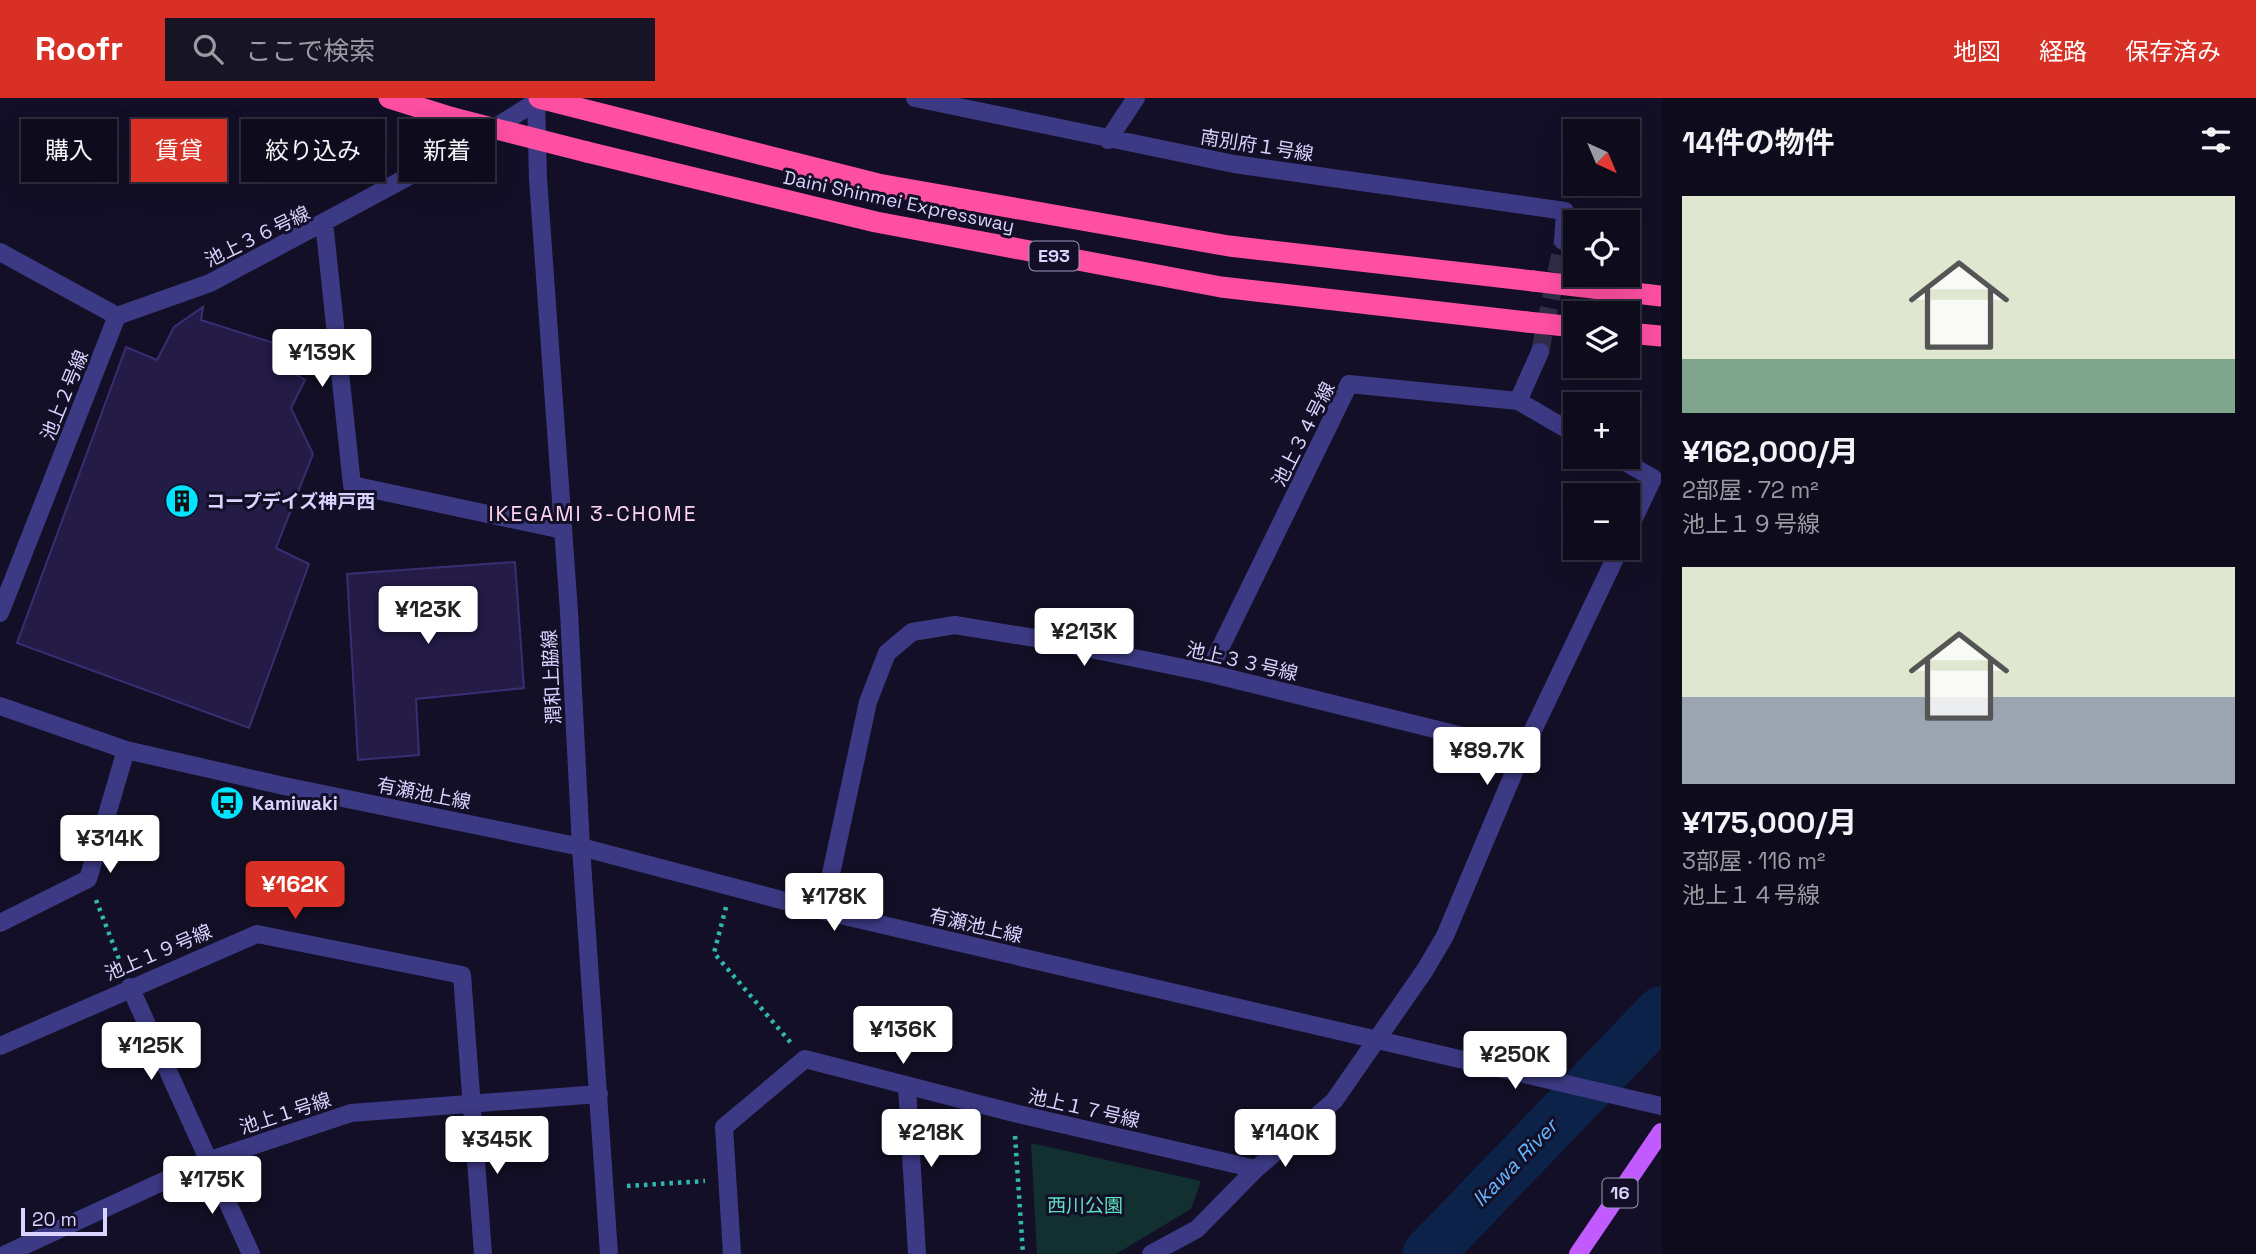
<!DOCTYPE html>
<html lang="ja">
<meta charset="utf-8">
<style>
:root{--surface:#0e0b1c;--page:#171425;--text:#f1f3f6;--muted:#9b9ba3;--line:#2e2b3b;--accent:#d93025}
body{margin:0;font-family:"Space Grotesk","Noto Sans JP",sans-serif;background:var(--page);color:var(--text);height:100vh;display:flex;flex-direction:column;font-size:26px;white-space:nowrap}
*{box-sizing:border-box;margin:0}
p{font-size:23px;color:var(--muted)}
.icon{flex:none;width:38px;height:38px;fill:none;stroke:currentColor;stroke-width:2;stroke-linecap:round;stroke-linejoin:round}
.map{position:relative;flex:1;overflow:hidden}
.drawer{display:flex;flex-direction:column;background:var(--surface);width:595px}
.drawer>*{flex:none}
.guide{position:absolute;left:21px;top:21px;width:665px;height:63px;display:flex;gap:14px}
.needle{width:46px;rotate:136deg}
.buttons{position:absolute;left:1563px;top:21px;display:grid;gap:14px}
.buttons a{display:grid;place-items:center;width:77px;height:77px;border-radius:0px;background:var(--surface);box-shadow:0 7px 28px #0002,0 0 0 2px var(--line);font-size:35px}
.scale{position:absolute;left:21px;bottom:18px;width:86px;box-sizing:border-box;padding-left:7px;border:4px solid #d9d4ff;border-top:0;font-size:19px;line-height:24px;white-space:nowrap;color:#d9d4ff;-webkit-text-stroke:5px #130f26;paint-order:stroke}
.price{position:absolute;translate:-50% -60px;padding:0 16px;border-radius:7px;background:#fff;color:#222;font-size:23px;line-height:46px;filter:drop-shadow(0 2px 4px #0008)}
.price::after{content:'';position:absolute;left:50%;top:42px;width:21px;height:16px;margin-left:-10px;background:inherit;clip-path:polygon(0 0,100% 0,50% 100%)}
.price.current{background:var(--accent);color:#fff}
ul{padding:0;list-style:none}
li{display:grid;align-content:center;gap:14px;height:371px;padding:0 21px}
li span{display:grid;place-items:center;height:217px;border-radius:0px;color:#555}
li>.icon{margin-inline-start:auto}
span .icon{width:126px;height:126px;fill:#fffc;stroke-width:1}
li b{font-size:30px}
h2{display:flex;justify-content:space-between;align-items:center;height:84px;padding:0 21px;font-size:30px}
.pill{padding:0 24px;border-radius:0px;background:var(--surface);box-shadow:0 7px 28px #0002,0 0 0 2px var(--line);font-size:24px;line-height:63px}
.pill.current{background:var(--accent);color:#fff}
header{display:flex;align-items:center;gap:42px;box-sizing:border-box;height:98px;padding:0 35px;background:var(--accent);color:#fff}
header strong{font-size:33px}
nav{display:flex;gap:38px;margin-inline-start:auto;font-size:24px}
.search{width:490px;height:63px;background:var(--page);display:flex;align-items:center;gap:18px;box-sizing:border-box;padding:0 24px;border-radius:0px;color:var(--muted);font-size:26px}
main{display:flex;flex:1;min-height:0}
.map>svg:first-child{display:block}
.green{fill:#12302f}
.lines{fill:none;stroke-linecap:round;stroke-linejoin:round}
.river{stroke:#0c2248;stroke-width:51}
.building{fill:#241b47;stroke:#3b2d73;stroke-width:2}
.minor-tunnel{stroke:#312d47;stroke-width:18;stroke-dasharray:18 9;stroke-linecap:butt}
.path{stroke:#2fb8b0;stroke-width:4.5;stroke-dasharray:3.5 5;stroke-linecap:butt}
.minor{stroke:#3d3a85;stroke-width:18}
.major{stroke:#c25bff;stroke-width:18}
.highway{stroke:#ff4fa3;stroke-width:21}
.highway-bridge{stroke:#ff4fa3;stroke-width:21}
.labels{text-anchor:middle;stroke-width:6;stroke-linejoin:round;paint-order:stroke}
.shield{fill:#130f26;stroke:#9e99be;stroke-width:2}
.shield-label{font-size:18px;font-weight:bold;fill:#d9d4ff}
.street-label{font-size:19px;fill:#d9d4ff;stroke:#130f26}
.poi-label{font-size:19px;font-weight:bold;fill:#d9d4ff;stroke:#130f26;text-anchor:start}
.park-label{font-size:19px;fill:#5fe0c0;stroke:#130f26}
.neighbourhood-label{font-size:21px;letter-spacing:2px;fill:#ffd6f0;stroke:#130f26}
.water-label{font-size:21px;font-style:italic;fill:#62b6ff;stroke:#130f26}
</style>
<header>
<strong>Roofr</strong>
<div class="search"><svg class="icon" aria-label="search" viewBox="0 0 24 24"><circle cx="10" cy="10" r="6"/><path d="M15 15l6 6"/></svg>ここで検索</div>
<nav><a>地図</a><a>経路</a><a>保存済み</a></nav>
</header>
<main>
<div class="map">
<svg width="1661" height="1156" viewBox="0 0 1661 1156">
<rect width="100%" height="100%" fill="#130f26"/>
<path class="green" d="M 1031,1045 L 1201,1083 L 1191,1111 L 1116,1156 L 1037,1156 Z"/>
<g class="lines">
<path class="river" d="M 1428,1156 L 1661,914"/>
</g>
<path class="building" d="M 203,209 L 201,222 L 305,255 L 309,266 L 295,276 L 305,282 L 291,310 L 313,356 L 276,450 L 309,466 L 249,630 L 17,545 L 126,249 L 157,262 L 174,229 Z
M 515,464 L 524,590 L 416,601 L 419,657 L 358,662 L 347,476 Z"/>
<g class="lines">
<path class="minor-tunnel" d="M 1540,254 L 1563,143"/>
<path class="path" d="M 96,802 L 122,869
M 726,809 L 714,855 L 791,945
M 1015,1038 L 1023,1156
M 627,1088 L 705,1083"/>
<path class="minor" d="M 536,0 L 538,81 L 569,514 L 581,749 L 609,1156
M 915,0 L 1234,66 L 1565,113 L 1563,143
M 1108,42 L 1136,0
M 324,124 L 467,47 L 534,5
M 0,154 L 117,218
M 117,218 L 210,185 L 324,124 L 352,387 L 563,432
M 1518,303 L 1540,254
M 1616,359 L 1653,380 L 1628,433
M 0,515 L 117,218
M 1208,575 L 1349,286 L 1518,303 L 1575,336
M 0,608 L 126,652 L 284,688 L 581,749 L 823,813 L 1661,1008
M 823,813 L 868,604 L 887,555 L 912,534 L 955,527 L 1047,542 L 1208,575 L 1523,653
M 0,825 L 88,781 L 126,652
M 130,889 L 251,1156
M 0,948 L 257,836 L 462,877 L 483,1156
M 907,989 L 917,1156
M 6,1156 L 207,1063 L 351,1015 L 599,996
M 732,1156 L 724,1029 L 805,961 L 1014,1015 L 1256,1071
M 1151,1156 L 1197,1131 L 1256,1071 L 1334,1003 L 1425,872 L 1445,838 L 1523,653 L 1620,450"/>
<path class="major" d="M 1578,1156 L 1661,1034"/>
<path class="highway" d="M 389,0 L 453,20
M 539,0 L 878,86 L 1229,148 L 1533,183
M 587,54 L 876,124 L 1221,189 L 1527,224
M 1628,235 L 1661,238"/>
<path class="highway-bridge" d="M 453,20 L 587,54
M 1533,183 L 1661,198
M 1527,224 L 1575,229"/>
</g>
<defs>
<g id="building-disc" transform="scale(1.75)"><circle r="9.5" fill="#00e5ff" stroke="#130f26"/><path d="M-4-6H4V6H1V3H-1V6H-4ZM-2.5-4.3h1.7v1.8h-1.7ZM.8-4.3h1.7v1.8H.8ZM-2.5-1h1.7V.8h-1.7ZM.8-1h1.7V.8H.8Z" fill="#111"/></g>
<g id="bus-disc" transform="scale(1.75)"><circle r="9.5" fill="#00e5ff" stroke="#130f26"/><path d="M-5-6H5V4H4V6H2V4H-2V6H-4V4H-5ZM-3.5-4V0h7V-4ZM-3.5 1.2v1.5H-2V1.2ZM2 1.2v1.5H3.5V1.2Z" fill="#111"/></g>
</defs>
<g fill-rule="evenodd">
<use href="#building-disc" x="182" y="403"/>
<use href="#bus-disc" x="227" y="705"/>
</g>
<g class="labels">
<g class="shield">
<rect x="1029.5" y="143.5" width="49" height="29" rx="5"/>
<rect x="1602.5" y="1080.5" width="35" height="29" rx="5"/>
</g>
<g class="shield-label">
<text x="1054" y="164">E93</text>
<text x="1620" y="1101">16</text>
</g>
<g class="street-label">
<text transform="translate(1257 47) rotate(9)" y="7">南別府１号線</text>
<text transform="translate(899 103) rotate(12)" y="7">Daini Shinmei Expressway</text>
<text transform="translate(257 138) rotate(-26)" y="7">池上３６号線</text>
<text transform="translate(64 297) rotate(-68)" y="7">池上２号線</text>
<text transform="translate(1303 336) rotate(-63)" y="7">池上３４号線</text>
<text transform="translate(1242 563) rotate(13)" y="7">池上３３号線</text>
<text transform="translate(551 579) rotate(-93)" y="7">潤和上脇線</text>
<text transform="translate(424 695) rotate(11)" y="7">有瀬池上線</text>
<text transform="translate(976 827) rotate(13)" y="7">有瀬池上線</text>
<text transform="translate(158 854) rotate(-23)" y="7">池上１９号線</text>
<text transform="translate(1084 1010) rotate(13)" y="7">池上１７号線</text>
<text transform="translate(285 1015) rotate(-18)" y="7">池上１号線</text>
</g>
<g class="poi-label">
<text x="206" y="410">コープデイズ神戸西</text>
<text x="252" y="712">Kamiwaki</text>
</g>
<g class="park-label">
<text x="1085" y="1114">西川公園</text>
</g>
<g class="neighbourhood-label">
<text x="593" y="423">IKEGAMI 3-CHOME</text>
</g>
<g class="water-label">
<text transform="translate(1515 1065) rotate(-46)" y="7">Ikawa River</text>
</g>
</g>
</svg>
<div class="buttons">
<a><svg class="needle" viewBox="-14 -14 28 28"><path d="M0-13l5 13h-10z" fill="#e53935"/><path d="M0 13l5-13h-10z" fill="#9b9ba3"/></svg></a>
<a><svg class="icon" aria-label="locate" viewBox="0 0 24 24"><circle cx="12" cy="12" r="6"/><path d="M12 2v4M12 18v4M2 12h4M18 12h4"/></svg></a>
<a><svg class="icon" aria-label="layers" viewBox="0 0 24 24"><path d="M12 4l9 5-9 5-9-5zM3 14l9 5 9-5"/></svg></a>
<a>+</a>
<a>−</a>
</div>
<div class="scale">20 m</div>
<b class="price" style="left:322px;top:291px">¥139K</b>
<b class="price" style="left:428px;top:548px">¥123K</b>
<b class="price" style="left:1084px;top:570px">¥213K</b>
<b class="price" style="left:1487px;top:689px">¥89.7K</b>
<b class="price" style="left:110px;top:777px">¥314K</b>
<b class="price current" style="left:295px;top:823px">¥162K</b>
<b class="price" style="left:834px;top:835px">¥178K</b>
<b class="price" style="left:903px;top:968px">¥136K</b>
<b class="price" style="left:151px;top:984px">¥125K</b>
<b class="price" style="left:1515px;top:993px">¥250K</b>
<b class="price" style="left:931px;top:1071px">¥218K</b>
<b class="price" style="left:1285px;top:1071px">¥140K</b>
<b class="price" style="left:497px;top:1078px">¥345K</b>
<b class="price" style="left:212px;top:1118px">¥175K</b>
<div class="guide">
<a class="pill">購入</a>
<a class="pill current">賃貸</a>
<a class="pill">絞り込み</a>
<a class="pill">新着</a>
</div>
</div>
<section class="drawer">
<h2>14件の物件<svg class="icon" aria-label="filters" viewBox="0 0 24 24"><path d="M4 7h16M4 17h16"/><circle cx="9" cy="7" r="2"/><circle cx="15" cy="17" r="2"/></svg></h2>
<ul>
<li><span style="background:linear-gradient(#dfe7d0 75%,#7fa58c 0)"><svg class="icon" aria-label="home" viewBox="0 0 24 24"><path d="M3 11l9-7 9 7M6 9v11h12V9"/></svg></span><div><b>¥162,000/月</b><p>2部屋 · 72 m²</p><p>池上１９号線</p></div></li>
<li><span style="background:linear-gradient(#dfe7d0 60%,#9aa5b1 0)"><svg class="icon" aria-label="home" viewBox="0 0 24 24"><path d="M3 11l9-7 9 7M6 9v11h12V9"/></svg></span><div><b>¥175,000/月</b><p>3部屋 · 116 m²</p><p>池上１４号線</p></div></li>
</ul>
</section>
</main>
